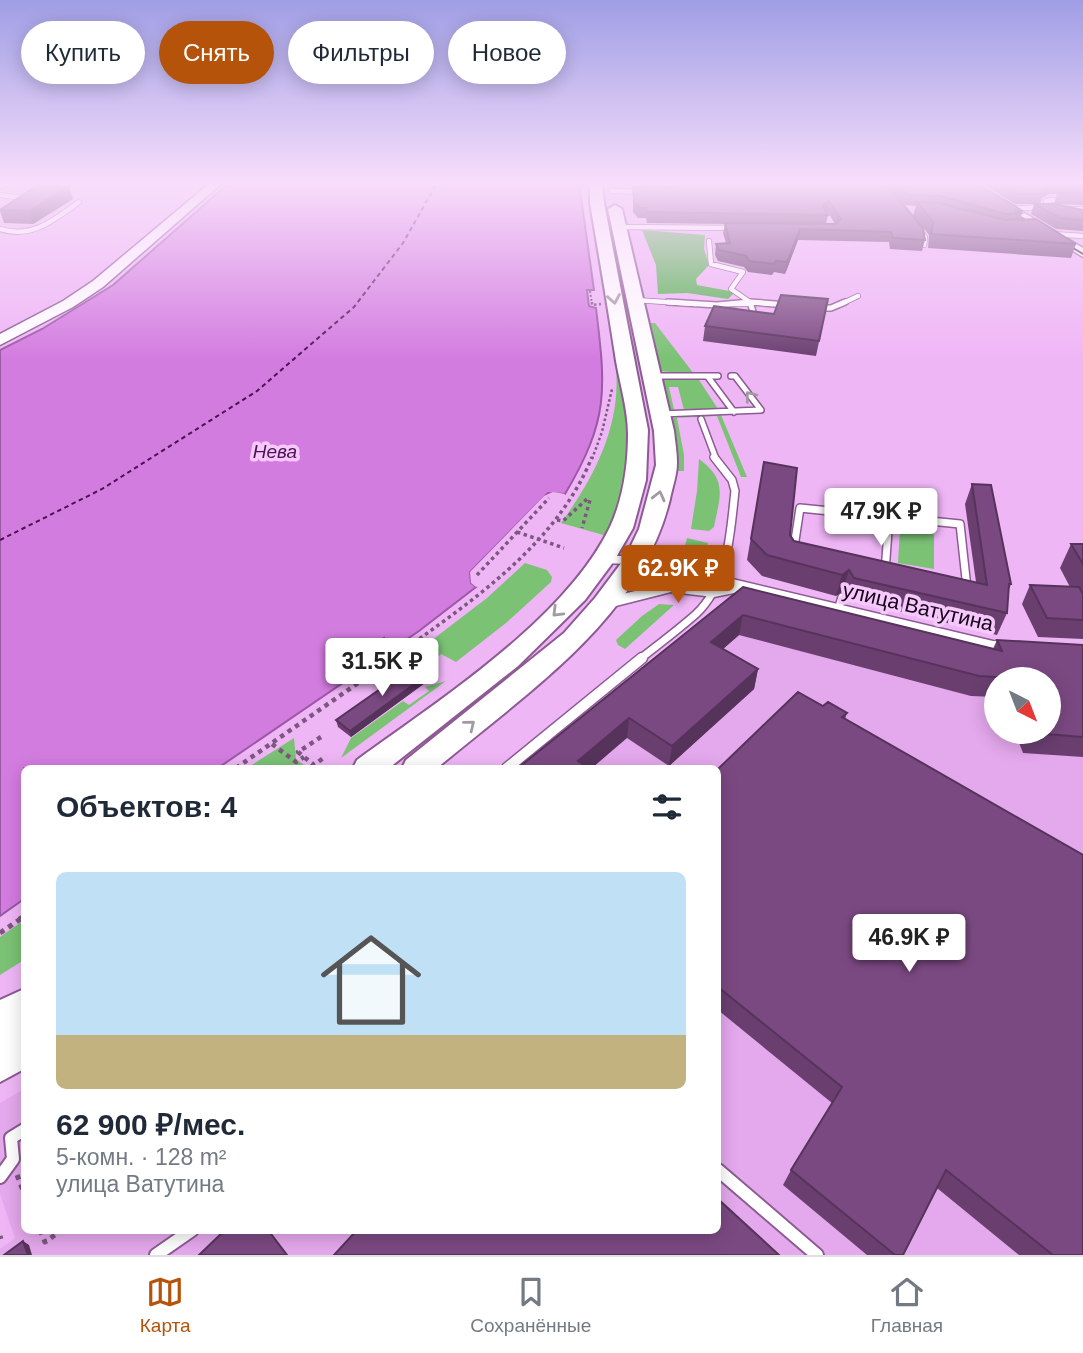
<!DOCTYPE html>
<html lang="ru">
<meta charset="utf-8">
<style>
:root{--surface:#fff;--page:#f6f6f7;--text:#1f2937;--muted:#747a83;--line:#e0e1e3;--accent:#b45309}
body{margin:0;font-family:Helvetica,sans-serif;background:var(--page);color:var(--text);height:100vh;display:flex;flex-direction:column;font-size:26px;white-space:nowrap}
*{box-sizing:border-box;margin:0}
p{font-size:23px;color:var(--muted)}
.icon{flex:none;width:38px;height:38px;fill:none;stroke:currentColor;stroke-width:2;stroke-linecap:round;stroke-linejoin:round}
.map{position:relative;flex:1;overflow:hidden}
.panel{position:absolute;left:21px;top:765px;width:700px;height:469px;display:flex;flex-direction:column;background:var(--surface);border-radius:10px;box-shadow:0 4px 18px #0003}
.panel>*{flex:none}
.top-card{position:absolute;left:21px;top:21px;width:700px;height:63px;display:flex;gap:14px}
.needle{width:46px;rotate:138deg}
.fabs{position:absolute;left:984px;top:667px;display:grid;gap:14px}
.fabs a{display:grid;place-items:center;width:77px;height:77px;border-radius:50%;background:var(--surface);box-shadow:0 4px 18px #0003;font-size:35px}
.price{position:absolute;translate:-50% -60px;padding:0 16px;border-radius:7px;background:#fff;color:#222;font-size:23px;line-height:46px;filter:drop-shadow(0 2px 4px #0008)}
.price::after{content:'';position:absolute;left:50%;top:42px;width:21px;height:16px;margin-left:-10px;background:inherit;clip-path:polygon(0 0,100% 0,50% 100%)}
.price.active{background:var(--accent);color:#fff}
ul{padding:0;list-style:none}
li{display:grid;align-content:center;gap:14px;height:371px;padding:0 35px}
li+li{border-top:2px solid var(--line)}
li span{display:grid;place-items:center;height:217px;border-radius:10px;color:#555}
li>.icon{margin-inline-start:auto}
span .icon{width:126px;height:126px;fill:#fffc;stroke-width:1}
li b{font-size:30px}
h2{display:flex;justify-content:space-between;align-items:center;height:84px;padding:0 35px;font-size:30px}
.tag{padding:0 24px;border-radius:32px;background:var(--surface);box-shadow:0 4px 18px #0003;font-size:24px;line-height:63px}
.tag.active{background:var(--accent);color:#fff}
.tab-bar{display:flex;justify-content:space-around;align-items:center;height:98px;border-top:2px solid var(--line);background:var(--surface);font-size:19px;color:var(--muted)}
.tab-bar a{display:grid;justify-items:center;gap:4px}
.tab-bar .active{color:var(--accent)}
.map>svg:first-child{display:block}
.built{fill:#e4a8ec;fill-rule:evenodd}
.green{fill:#7bc275}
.forest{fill:#52b24c}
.water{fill:#d37ce0;stroke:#9b58a5;stroke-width:2}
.pier{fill:#efb6f6}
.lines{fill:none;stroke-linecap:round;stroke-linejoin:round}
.ferry{stroke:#4a1352;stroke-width:2;stroke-dasharray:4.5 3.5;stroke-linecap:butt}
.lane-far4-casing{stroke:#8d5a94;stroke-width:6}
.lane-far3-casing{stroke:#8d5a94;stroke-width:8}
.lane-far2-casing{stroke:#8d5a94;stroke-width:10}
.lane-far1-casing{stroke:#8d5a94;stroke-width:13}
.lane-casing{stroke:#8d5a94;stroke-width:16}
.street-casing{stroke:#8d5a94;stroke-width:3}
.secondary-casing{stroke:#8d5a94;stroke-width:3}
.primary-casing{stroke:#8d5a94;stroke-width:4}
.path-far4{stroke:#7c5780;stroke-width:2;stroke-dasharray:2 2;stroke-linecap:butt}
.path-far3{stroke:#7c5780;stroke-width:2.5;stroke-dasharray:2.5 2.5;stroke-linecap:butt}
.path-far2{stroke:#7c5780;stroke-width:3.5;stroke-dasharray:3.5 3.5;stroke-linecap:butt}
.path-far1{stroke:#7c5780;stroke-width:4.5;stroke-dasharray:4.5 4.5;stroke-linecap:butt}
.path{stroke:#7c5780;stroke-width:5;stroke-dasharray:5 5;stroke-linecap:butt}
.lane-far4{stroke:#fff;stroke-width:4.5}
.lane-far3{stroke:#fff;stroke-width:5}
.lane-far2{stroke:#fff;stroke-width:7}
.lane-far1{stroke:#fff;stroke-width:10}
.lane{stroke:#fff;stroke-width:12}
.street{fill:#fff;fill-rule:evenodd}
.secondary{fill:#fff;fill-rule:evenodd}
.primary{fill:#fff;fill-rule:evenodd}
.tram{stroke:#2f1832;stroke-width:2}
.wall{fill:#6a3f70;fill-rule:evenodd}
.shaded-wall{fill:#56335b}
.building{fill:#7b4982;stroke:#56335b;stroke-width:2}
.oneway{stroke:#a39ba3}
.labels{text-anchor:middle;stroke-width:7;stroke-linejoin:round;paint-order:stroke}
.far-water-label{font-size:19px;font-style:italic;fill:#4a1352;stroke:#f6c8fc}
.street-label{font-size:21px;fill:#18051a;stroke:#f6c8fc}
</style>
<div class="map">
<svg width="1083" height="1255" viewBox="0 0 1083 1255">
<rect width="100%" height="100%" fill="#efb6f6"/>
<path class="built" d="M 740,607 L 1083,666 L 1083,1255 L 0,1255 L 0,1249 L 15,1238 L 0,1194 L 0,1103 L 24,1089 L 24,1230 L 718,1230 L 718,768 L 543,768 ZM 996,679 L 1048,679 L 1048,732 L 996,732 Z"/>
<path class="green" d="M 647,323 L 655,323 L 694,374 L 659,371 Z
M 616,369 L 622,369 L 631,431 L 625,493 L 607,536 L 561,523 C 594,478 621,426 616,369 Z
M 661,379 L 699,380 L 718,409 L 684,410 L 678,387 L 669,387 L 674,410 L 669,410 Z
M 721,415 L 747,477 L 741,477 L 717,416 L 677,418 L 684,455 L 684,471 L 678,471 L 672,418 Z
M 699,459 C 728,480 720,496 714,527 L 709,531 L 691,529 L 697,491 Z
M 900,528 L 934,534 L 934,569 L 898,563 Z
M 687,538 L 708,543 L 705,561 L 682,557 Z
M 525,563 L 547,570 L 552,577 L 551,582 L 506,623 L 456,662 L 441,654 L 434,660 L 411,656 L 487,598 Z
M 659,604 L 674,605 L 625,649 L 618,645 L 616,640 L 642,616 Z
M 446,681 L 341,758 L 351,738 L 403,701 L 409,705 L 429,691 L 425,687 Z
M 294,738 L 296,759 L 308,768 L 247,768 Z
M 24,920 L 24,960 L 0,975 L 0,937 Z"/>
<path class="forest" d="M 642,230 L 705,235 L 704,249 L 709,265 L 696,279 L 697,285 L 735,292 L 728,299 L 687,293 L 658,294 L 656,265 Z"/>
<path class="water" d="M 229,183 L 579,183 L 594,290 L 587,290 L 589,306 L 596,308 C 606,390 609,420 565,494 L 548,493 L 470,572 L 471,583 L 476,587 L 419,631 L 218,768 L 24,768 L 24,899 L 0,916 L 0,350 L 42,329 L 113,285 Z"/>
<path class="pier" d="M 553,492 L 565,494 L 563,497 L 546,498 L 473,574 L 473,580 L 479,585 L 476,587 L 471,583 L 470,572 L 544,496 Z"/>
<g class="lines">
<path class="ferry" d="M 0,540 L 102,489 L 257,391 L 354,307 L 403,243 L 437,183"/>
<g class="lane-far4-casing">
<path id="lane-far4" d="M 0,186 L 7,183
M 612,191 L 644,192
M 0,195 L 25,198
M 1009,209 L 1041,207
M 1068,209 L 1083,209
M 1053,210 L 1046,201 L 1083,197
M 619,227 L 734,228
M 0,229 C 32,239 54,220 79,202
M 918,229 L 925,237 L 924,245
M 1052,234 L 1083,236
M 709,241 L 711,264 L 743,272 L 731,289 L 750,302 L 772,304
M 635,300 L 696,304
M 731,304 L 751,304
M 841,304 L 858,296"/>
</g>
<g class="lane-far3-casing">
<path id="lane-far3" d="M 668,302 L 717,305 L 727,312
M 750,302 L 788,305
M 717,305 L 750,302 L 754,315 L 747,315
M 815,308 L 831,308 L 845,302
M 652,376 L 718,376
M 708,377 L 734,412
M 661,414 L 761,410 L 735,376 L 731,376
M 701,419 L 716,459"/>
</g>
<g class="lane-far2-casing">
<path id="lane-far2" d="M 800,508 L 960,524 L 968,597 L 804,560 L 794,547 Z
M 885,572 L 889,517
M 838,610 L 842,597
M 640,659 C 659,644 678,630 696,614 C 729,583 730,533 735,491 L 732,480 L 714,457"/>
</g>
<g class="lane-far1-casing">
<path id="lane-far1" d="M 507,768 L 642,658"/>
</g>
<g class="lane-casing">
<path id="lane" d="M 718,1170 L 817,1255
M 0,1177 L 13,1159 L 11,1138 L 24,1130
M 156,1255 L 192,1230"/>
</g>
<g class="street-casing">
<path id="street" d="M 602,556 L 636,556 L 993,641 L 1014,642 L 1022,648 L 1014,654 L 993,653 L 744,591 L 714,597 L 671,592 L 604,609 L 599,608 L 596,604 L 599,600 L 671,582 L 723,586 L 636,564 L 597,563 L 595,560 L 597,557 Z"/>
</g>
<g class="secondary-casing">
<path id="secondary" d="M 210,183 L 222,183 L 103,287 L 73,307 L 0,345 L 0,334 L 63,301 L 93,281 Z
M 961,183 L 974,183 L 1083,248 L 1083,257 Z"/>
</g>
<g class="primary-casing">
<path id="primary" d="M 590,183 L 602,183 L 604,203 L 648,430 L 646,480 L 633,528 L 614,561 L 585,600 L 518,666 L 389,768 L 353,768 L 357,760 C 439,700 565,620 610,527 C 623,499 628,465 628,434 C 628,410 620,384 616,361 C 608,308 599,256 590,203 Z
M 615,205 L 622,209 L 674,431 C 675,441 677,452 677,463 C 677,475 672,488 670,499 C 641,619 526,693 437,768 L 402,768 L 406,760 L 564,633 L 595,598 L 625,558 L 639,529 L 656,465 L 654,431 L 608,209 Z
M 24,989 L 24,1069 L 0,1082 L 0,1000 Z"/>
</g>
<path class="path-far4" d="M 590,291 L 592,304"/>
<path class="path-far3" d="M 592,302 L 592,305 L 601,304
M 592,459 L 602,432 L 612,389"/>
<path class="path-far2" d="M 557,520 L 563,521 L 587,499 L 590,500 L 582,528
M 517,532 L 564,548
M 477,575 L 549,498
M 363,652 L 372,659
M 353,659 L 387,637
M 391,659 C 466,605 556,547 592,457"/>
<path class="path-far1" d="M 370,658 L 381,666
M 321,737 L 298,752 L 314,765 L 326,756
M 272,744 L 296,762 L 304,757
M 236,768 L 394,658
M 19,919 L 24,916"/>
<path class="path" d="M 0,933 L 22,918
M 17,1175 L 24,1193
M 40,1230 L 45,1242 L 62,1230
M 0,1236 L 1,1239"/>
<use href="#lane-far4" class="lane-far4"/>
<use href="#lane-far3" class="lane-far3"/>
<use href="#lane-far2" class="lane-far2"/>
<use href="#lane-far1" class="lane-far1"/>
<use href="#lane" class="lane"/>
<use href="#street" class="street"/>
<use href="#secondary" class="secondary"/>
<use href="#primary" class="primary"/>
<path class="tram" d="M 1005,208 L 1083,254"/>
</g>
<path class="wall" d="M 640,183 L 665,183 L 665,187 L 672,187 L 674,183 L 976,183 L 1023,211 L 1020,219 L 1076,244 L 1071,258 L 928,248 L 929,235 L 913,215 L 916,206 L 905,205 L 886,184 L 925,240 L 922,251 L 890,249 L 889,242 L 798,240 L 785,274 L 774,272 L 772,275 L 748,272 L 744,267 L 718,261 L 715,255 L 716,244 L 726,243 L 723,233 L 725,224 L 647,223 L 646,218 L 638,218 L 633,212 L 633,186 L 640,186 ZM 827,211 L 835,224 L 826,224 L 828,215 Z
M 980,183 L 1083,183 L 1083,205 L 1055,204 L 1083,210 L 1083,231 L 1056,229 L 1031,214 L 1034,204 L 1015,204 ZM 1048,194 L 1057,194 L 1054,204 L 1040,204 L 1042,198 Z
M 73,199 L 33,224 L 4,223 L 0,211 L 0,209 Z
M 828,299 L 816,356 L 703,341 L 705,326 L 774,314 Z
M 764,462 L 790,535 L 794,541 L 976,582 L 965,504 L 972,484 L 1011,584 L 1008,592 L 1007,613 L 997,635 L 848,599 L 843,591 L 836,596 L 762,576 L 747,560 Z
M 1071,544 L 1083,544 L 1083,639 L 1038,637 L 1022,604 L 1030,585 L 1070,587 L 1060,568 Z
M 743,587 L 993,649 L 997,640 L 1083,645 L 1083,757 L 1023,753 L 1015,732 L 1048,732 L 1048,679 L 996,679 L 996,697 L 971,696 L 739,635 L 723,649 L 758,669 L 754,689 L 669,766 L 627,738 L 518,768 Z
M 429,680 L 351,737 L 338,727 L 336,720 Z
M 823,706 L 847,713 L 845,719 L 1083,1255 L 1019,1255 L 937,1188 L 903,1255 L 867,1255 L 783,1185 L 791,1170 L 832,1103 L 718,1010 L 718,769 Z"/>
<path class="shaded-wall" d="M 1051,184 L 1048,194 L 1042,198 L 1044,189 Z
M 69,186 L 73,199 L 33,224 L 29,211 Z
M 829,201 L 827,211 L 821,215 L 823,205 Z
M 800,229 L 798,240 L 785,274 L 787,262 Z
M 849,570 L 843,591 L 836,596 L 842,575 Z
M 743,615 L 739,635 L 708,662 L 711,642 Z
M 758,669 L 754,689 L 669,766 L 672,746 Z
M 428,674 L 429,680 L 351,737 L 350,731 Z
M 629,718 L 627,738 L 592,768 L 578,768 L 578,761 Z
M 23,1241 L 29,1245 L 32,1255 L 28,1255 Z"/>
<path class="building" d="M 675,183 L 885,183 L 923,228 L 925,240 L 893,238 L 891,232 L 800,229 L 787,262 L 776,261 L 774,264 L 749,261 L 746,256 L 719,250 L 716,244 L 730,243 L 725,223 L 836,224 L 841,219 L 829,201 L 823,205 L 828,215 L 647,212 L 646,208 L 639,208 L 634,202 L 633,186 L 672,187 Z
M 897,183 L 976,183 L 1023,211 L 1015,210 L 1021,213 L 1006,214 L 940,196 L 908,195 Z
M 999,183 L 1075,183 L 1051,184 L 1044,189 L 1043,194 L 1018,194 Z
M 38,185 L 69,186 L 29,211 L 0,210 Z
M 1083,192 L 1083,195 L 1057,193 Z
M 917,202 L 939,203 L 1005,220 L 1036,219 L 1076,244 L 931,234 L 933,222 Z
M 1034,204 L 1055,204 L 1083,210 L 1083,220 L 1060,218 Z
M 781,295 L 828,299 L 819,341 L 705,326 L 714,306 L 774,314 Z
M 764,462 L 797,468 L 790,535 L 794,541 L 987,585 L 972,484 L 991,485 L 1011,584 L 1009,584 L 1007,613 L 854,578 L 849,570 L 842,575 L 767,555 L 751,539 Z
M 1071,544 L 1083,544 L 1083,564 Z
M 1030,585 L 1079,587 L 1083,594 L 1083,620 L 1047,618 Z
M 743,587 L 1002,651 L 997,640 L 1083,645 L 1083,737 L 1034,733 L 1033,732 L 1048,732 L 1048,679 L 1013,679 L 1012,678 L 979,676 L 743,615 L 711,642 L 758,669 L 672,746 L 629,718 L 578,761 L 588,768 L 518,768 Z
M 416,664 L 428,674 L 350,731 L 336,720 Z
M 798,692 L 823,706 L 828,702 L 847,713 L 842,717 L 1083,855 L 1083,1255 L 1053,1255 L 946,1170 L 903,1255 L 895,1255 L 791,1170 L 842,1087 L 718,987 L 718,769 Z
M 718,1199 L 779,1255 L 334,1255 L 357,1230 L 718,1230 Z
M 225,1230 L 268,1230 L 287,1255 L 199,1255 Z
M 23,1241 L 28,1255 L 4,1255 Z"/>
<defs><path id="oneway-chevron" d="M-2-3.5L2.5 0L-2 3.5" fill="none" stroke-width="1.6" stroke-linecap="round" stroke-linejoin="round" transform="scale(1.75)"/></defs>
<g class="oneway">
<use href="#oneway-chevron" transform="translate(614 299) rotate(80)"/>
<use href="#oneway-chevron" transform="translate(750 396) rotate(-128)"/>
<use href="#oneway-chevron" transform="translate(659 496) rotate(-76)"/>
<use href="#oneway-chevron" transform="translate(557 612) rotate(135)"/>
<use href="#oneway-chevron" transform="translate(470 725) rotate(-39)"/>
</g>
<linearGradient id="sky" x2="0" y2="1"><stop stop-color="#9f9ee5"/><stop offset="0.51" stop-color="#f8defb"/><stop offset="1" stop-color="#f8defb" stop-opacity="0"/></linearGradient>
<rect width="1083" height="359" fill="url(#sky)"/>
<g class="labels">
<g class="far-water-label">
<text x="275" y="458">Нева</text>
</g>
<g class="street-label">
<text transform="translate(918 607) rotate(13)" y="7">улица Ватутина</text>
</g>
</g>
</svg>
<div class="fabs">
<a><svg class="needle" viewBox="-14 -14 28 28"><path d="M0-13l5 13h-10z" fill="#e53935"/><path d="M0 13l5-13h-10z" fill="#747a83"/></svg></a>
</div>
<b class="price" style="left:881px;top:548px">47.9K ₽</b>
<b class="price active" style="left:678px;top:605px">62.9K ₽</b>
<b class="price" style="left:382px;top:698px">31.5K ₽</b>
<b class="price" style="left:909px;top:974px">46.9K ₽</b>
<div class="top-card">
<a class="tag">Купить</a>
<a class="tag active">Снять</a>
<a class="tag">Фильтры</a>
<a class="tag">Новое</a>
</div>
<section class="panel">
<h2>Объектов: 4<svg class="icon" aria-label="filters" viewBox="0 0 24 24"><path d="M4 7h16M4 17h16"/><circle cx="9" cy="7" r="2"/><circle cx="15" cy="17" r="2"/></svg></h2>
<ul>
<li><span style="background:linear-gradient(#bfe0f5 75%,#c2b280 0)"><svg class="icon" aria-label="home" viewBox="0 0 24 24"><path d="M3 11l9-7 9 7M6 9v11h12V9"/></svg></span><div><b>62 900 ₽/мес.</b><p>5-комн. · 128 m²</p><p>улица Ватутина</p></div></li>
</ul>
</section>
</div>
<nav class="tab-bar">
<a class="active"><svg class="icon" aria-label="map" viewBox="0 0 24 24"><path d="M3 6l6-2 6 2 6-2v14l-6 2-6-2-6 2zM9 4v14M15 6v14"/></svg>Карта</a>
<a><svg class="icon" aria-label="saved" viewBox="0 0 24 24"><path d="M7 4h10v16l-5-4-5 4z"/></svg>Сохранённые</a>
<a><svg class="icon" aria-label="home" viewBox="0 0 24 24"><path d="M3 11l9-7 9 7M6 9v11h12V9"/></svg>Главная</a>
</nav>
